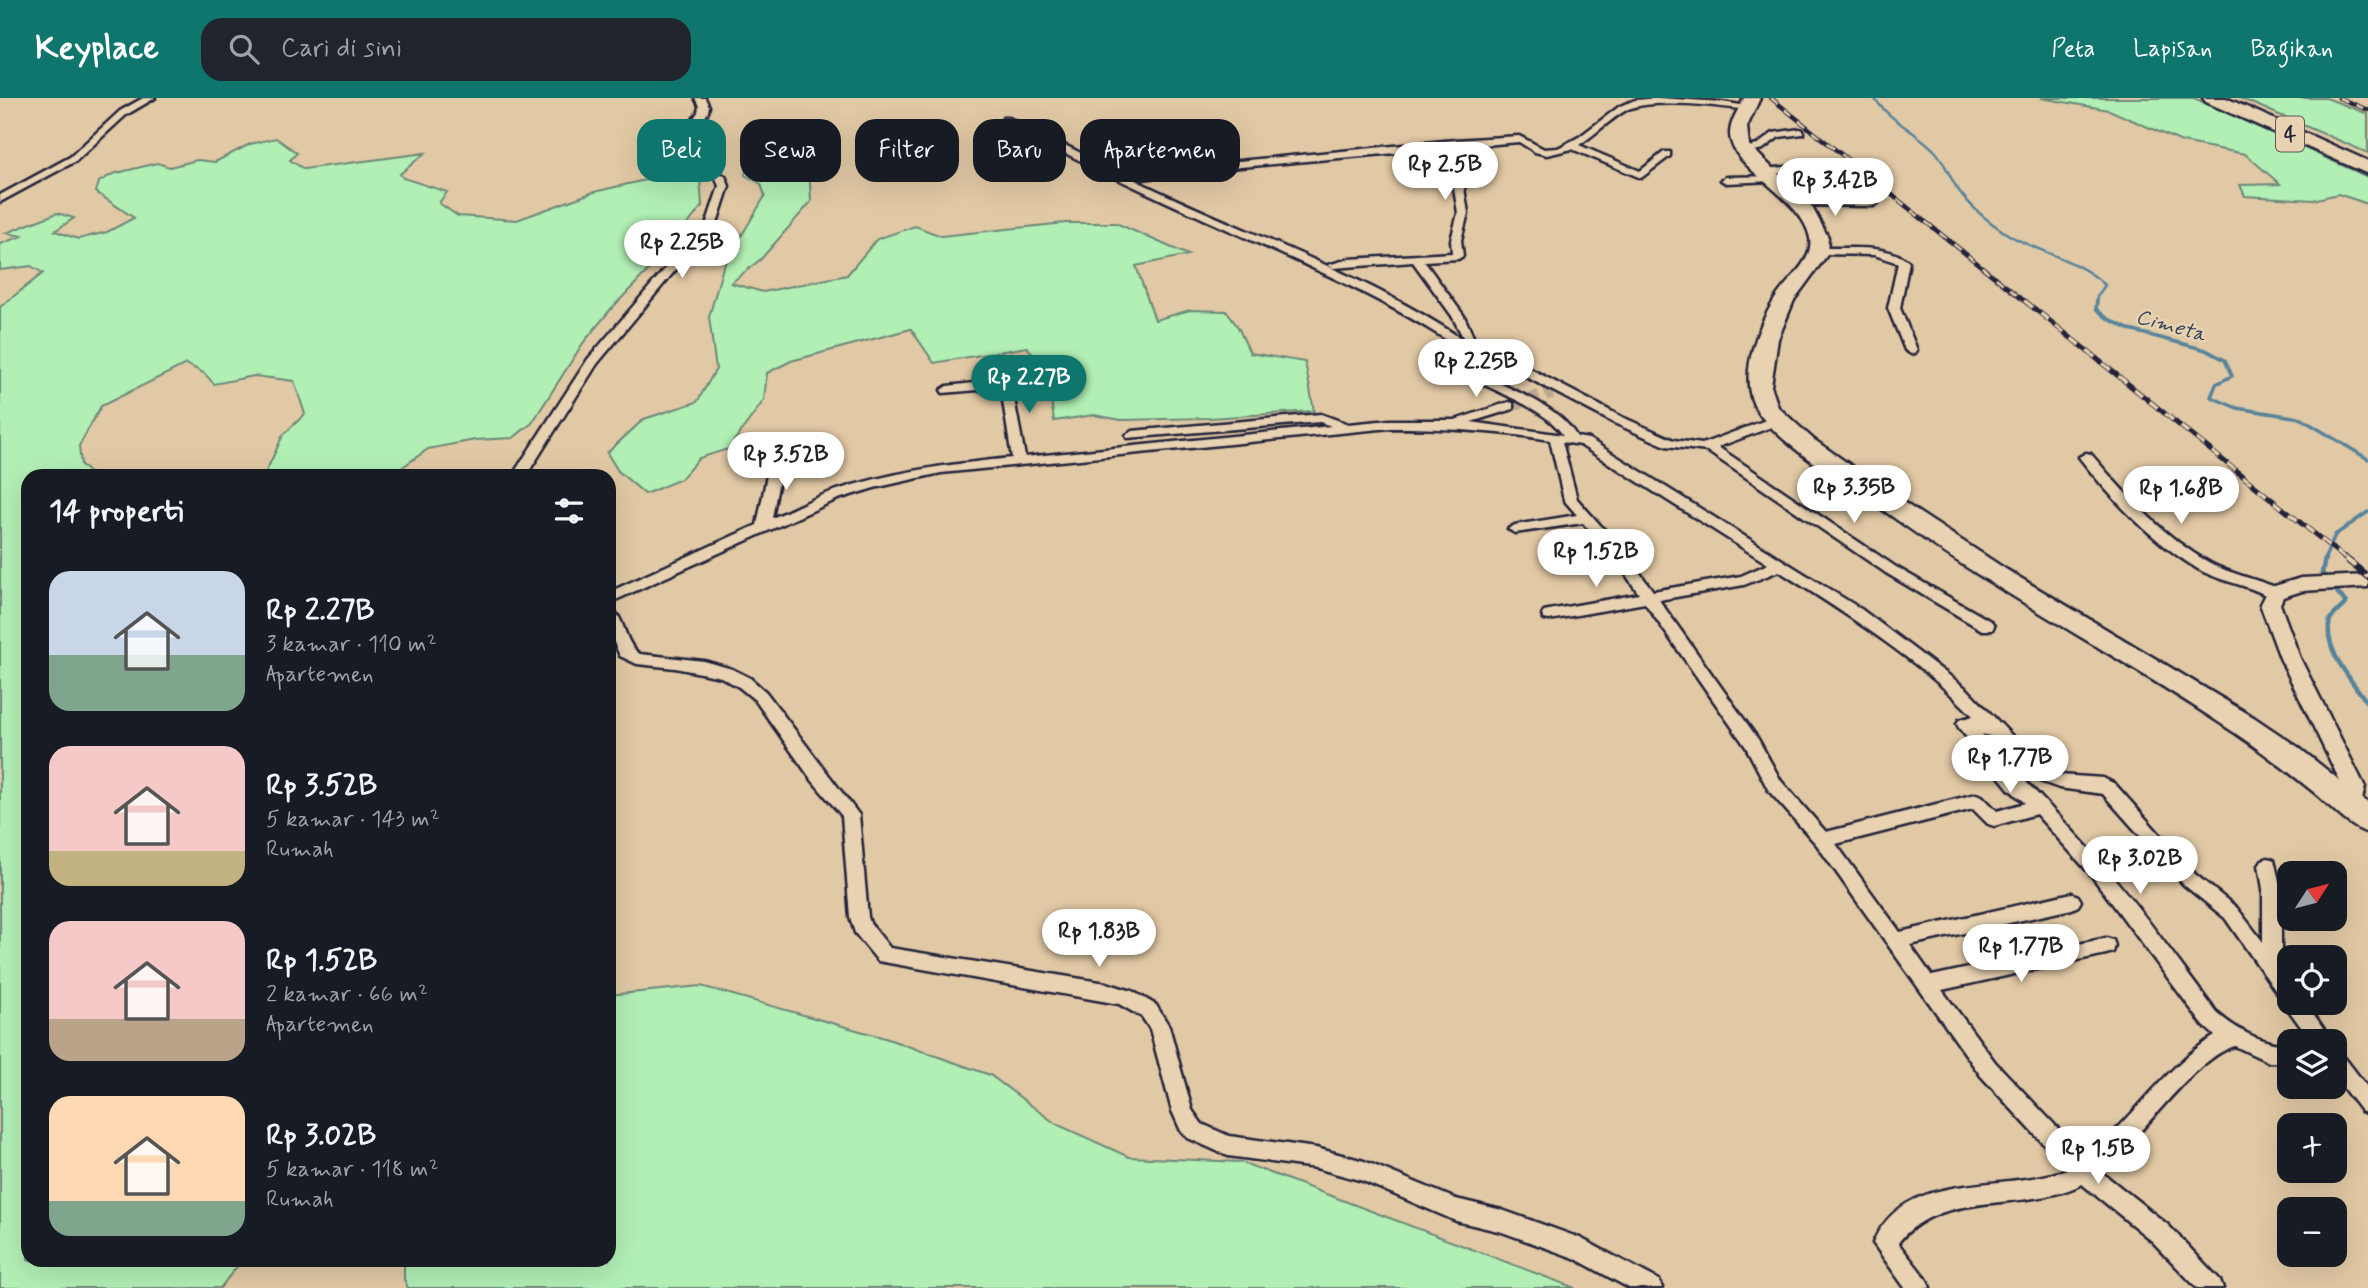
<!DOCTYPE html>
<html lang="id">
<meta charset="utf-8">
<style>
:root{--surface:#171b24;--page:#20242c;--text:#f1f3f6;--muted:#9ea1a6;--accent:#0f766e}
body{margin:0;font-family:Mynerve,sans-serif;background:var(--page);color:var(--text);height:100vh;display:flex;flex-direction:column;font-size:26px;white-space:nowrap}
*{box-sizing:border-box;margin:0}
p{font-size:23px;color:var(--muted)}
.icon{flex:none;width:38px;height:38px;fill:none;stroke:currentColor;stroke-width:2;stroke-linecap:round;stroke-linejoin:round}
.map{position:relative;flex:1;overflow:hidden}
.sheet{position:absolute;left:21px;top:371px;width:595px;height:798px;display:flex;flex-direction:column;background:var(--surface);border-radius:21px;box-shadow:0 7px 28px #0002}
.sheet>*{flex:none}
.banner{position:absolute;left:637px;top:21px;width:665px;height:63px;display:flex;gap:14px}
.needle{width:46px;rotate:54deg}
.controls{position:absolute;left:2277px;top:763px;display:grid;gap:14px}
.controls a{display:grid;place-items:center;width:70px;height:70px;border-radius:14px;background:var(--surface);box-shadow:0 7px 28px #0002;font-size:35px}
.price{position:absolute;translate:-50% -60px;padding:0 16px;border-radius:24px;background:#fff;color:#222;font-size:23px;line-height:46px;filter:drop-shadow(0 2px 4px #0008)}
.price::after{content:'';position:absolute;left:50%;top:42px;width:21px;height:16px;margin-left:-10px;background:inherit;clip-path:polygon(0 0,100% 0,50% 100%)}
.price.on{background:var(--accent);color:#fff}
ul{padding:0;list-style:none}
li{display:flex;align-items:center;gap:21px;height:175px;padding:0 28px}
li span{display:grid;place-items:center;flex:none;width:196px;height:140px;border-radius:21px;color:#555}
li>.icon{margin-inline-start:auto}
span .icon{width:84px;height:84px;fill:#fffc;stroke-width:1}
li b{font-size:30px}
h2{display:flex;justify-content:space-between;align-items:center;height:84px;padding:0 28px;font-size:30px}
.chip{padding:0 24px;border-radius:21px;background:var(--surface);box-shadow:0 7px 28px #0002;font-size:24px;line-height:63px}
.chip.on{background:var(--accent);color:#fff}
header{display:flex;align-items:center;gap:42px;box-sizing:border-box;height:98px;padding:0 35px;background:var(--accent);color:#fff}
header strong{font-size:33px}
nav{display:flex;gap:38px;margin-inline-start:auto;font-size:24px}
.search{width:490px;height:63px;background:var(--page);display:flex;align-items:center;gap:18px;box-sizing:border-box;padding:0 24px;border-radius:21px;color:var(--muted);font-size:26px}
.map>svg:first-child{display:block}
.green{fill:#b2efb5;stroke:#6a8878;stroke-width:2}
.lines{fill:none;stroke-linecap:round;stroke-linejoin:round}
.stream-far2{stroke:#57849c;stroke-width:2.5}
.stream-far1{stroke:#57849c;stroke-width:3.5}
.stream{stroke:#57849c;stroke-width:4.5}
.minor-tunnel{stroke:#bca890;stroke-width:13;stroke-dasharray:13 6;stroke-linecap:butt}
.minor-casing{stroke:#22223b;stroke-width:5}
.tertiary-casing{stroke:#22223b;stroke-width:5}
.trunk-casing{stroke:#22223b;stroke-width:5}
.motorway-casing{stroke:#22223b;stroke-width:5}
.minor{fill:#e8d2b1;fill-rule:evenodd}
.tertiary{fill:#e8d2b1;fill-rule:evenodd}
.trunk{fill:#e8d2b1;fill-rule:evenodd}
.motorway{fill:#e8d2b1;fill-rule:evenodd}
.rail-far2-casing{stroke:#22223b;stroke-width:4.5}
.rail-far1-casing{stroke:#22223b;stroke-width:5}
.rail-casing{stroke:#22223b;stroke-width:7}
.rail-far2{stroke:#e8d2b1;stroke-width:2.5;stroke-dasharray:9;stroke-linecap:butt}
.rail-far1{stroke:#e8d2b1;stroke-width:3.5;stroke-dasharray:10;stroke-linecap:butt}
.rail{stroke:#e8d2b1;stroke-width:4.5;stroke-dasharray:13;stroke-linecap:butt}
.labels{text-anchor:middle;stroke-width:5;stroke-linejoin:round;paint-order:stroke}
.shield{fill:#e8d2b1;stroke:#5d575e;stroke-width:2}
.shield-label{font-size:21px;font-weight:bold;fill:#22223b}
.far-water-label{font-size:21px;font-style:italic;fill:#34435b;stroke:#e8d2b1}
</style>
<header>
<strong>Keyplace</strong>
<div class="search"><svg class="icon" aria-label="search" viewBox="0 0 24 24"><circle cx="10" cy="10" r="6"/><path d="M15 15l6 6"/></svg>Cari di sini</div>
<nav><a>Peta</a><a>Lapisan</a><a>Bagikan</a></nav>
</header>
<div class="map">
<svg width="2368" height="1190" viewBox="0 0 2368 1190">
<rect width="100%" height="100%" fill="#e2c9a5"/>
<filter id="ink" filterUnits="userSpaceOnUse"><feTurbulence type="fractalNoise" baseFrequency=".0143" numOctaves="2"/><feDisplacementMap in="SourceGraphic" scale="14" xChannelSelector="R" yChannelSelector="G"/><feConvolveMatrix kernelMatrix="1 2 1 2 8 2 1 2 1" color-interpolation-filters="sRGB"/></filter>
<g filter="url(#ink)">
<path class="green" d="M 2041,0 L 2194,0 L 2368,79 L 2368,106 L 2338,96 L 2313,102 L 2245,98 L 2240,87 L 2280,86 L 2245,56 L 2182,44 L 2109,12 Z
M 2240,0 L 2326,0 L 2368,16 L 2368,55 Z
M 786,39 L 808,47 L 811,104 L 761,161 L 731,185 L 763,194 L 847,177 L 877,141 L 915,128 L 941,138 L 1065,125 L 1116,125 L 1188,157 L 1136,168 L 1155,222 L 1190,212 L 1226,213 L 1238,229 L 1250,255 L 1305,264 L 1314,313 L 1210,320 L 1121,322 L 1094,317 L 1054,323 L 1047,272 L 1027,249 L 934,265 L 911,231 L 791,263 L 767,275 L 764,302 L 728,351 L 699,360 L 681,381 L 645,396 L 618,373 L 607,355 L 644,321 L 697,304 L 716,271 L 709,219 L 723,169 L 765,98 L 761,86 L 745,77 L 754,48 Z
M 276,40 L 297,55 L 290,62 L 304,71 L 425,55 L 400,76 L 403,80 L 447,94 L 439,105 L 458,118 L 517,122 L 594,94 L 641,83 L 670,77 L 700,79 L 702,108 L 664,156 L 611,211 L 583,245 L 532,325 L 513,340 L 475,342 L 428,351 L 390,378 L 264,378 L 283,337 L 305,316 L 294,283 L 254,278 L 214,286 L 204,275 L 186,266 L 101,308 L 79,348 L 81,367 L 93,378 L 28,378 L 28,889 L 25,895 L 28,940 L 28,1162 L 242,1162 L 220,1190 L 0,1190 L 0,209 L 43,175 L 31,168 L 0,172 L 0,146 L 22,138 L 6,135 L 57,115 L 74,120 L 55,133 L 78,141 L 107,134 L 134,120 L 96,94 L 99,84 L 113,76 L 157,65 L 170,69 L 197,62 L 215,64 L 250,46 Z
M 701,888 L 885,940 L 990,977 L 1056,1026 L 1129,1059 L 1241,1064 L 1575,1190 L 408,1190 L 404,1181 L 404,1162 L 609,1162 L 609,897 Z"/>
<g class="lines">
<path class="stream-far2" d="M 1874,0 C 1891,24 1916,33 1935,53 C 1945,64 1949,78 1957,90 C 1970,109 1990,125 2009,137 C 2041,156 2078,161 2105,187 L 2097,199 L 2096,205"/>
<path class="stream-far1" d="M 2097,203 L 2096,211 L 2107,220 L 2130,232 L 2206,252 L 2225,262 L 2232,278 L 2216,286 L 2211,299 L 2237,310 L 2300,320 L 2368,361
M 2324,462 L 2335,437 L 2368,414"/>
<path class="stream" d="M 2325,460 L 2322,475 L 2346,505 L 2330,521 C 2322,552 2352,582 2368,606"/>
<path class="minor-tunnel" d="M 1509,308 L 1552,294"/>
<g class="minor-casing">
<path id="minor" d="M 143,0 L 155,0 L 126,17 L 76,63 L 0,104 L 0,97 L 70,59 L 120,13 Z
M 695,0 L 705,0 L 709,8 L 708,14 L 675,66 L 711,70 L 725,78 L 729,88 L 714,134 L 678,169 L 597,266 L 526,378 L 512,378 L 588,261 L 670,165 L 704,133 L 719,88 L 716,80 L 709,76 L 670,71 L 665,68 L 665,63 L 698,14 L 699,8 Z
M 1659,0 L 1722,4 L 1753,9 L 1748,12 C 1717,8 1656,0 1628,11 C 1610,21 1596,36 1579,47 L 1640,73 L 1664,54 L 1670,54 L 1670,58 L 1641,80 L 1572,51 L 1547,57 L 1535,54 L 1519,44 L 1461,49 C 1465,60 1470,74 1463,84 L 1468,115 L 1461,142 L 1463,158 L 1458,161 L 1424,163 L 1464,218 L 1479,252 L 1519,265 L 1622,319 L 1674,342 L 1702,346 L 1774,319 L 1782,319 L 1782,325 L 1718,349 L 1896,469 L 1992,524 L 1994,528 L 1992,532 L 1982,532 L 1886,475 L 1707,353 L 1666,348 L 1614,325 L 1511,271 L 1477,259 L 1473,271 C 1507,293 1556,303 1577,339 L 1589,341 L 1861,511 L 1967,591 L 2041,668 L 2059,677 L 2103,680 L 2115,686 L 2196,777 L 2237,810 L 2263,844 L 2263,791 L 2259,767 L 2262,762 L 2268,760 L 2274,762 L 2281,791 L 2281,870 L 2289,881 L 2289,905 L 2306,905 L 2332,943 L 2311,943 L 2288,911 L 2286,903 L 2282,902 L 2225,820 L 2184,787 L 2103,696 L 2059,690 L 2037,682 L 1993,639 L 1982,636 C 2021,681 2064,721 2102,766 C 2143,813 2179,865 2217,915 C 2237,932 2262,946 2289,947 L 2289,965 L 2269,964 L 2235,948 C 2194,959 2139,1044 2100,1073 L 2168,1127 L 2220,1182 L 2223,1190 L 2197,1190 L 2152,1143 L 2082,1086 C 2024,1116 1942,1089 1898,1145 L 1927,1182 L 1930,1190 L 1905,1190 L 1873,1145 C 1905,1069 2006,1096 2067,1071 L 1981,978 L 1817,747 L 1769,693 L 1746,649 L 1645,505 L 1549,522 L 1544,521 L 1542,517 L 1544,513 L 1549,512 L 1639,496 L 1616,462 L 1583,425 L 1515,435 L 1508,431 L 1515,427 L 1577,417 L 1564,402 L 1550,342 C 1496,333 1444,330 1390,330 L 941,375 L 874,390 L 838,401 L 609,505 L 609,494 L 757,427 L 772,352 L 782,352 L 784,355 L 772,420 C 792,412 811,401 831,394 C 890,374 950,366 1012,360 L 1001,290 L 943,295 L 941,292 L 947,288 L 1001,282 L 1011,285 L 1025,359 L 1331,328 L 1320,324 L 1127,340 L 1126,337 L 1132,333 L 1321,316 L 1348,326 L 1390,322 L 1455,322 L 1509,304 L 1513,305 L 1513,311 L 1471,324 L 1563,337 C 1544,308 1492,294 1463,275 L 1461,269 L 1467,255 C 1383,198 1288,159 1195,117 C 1130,88 1067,56 1003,24 L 1003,20 L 1009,20 L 1126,77 L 1218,65 L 1455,42 L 1519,38 L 1544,51 L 1558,50 L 1579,39 L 1620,8 L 1635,2 ZM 1452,50 C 1455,60 1460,74 1453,84 L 1458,115 L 1451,142 L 1452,155 L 1349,161 L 1328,167 L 1333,170 L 1413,164 L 1452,218 L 1465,243 C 1363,174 1245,136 1135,82 L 1218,71 ZM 1562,344 L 1580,347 L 1768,466 L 1741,478 L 1653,493 L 1626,456 L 1577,401 ZM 1779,473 C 1843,514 1921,563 1973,618 L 1959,622 L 1957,626 L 1959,630 L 2009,691 L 2025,705 L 1997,713 L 1982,698 L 1976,696 L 1826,734 L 1781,683 L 1758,641 L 1659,502 L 1744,487 ZM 1973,711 L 1988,726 L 1994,728 L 2036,716 L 2091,777 L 2203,927 L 2215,938 C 2163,969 2133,1024 2085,1059 L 1995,964 L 1942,892 L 2106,856 L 2113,854 L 2115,848 L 2113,842 L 2106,840 L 1932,878 L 1910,847 L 2072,811 L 2078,808 L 2081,803 L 2078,798 L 2072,795 L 1900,834 L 1836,746 Z
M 1800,31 L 1803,32 L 1803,36 L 1779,39 L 1763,51 L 1744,55 L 1739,52 L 1757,47 L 1773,35 Z
M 1819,65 L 1824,68 L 1822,70 L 1767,77 L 1762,74 L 1767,71 Z
M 1778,78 L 1778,82 L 1774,83 L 1726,85 L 1721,82 L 1726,79 Z
M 1797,102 L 1873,102 L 1878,105 L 1873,108 L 1793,107 L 1792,105 Z
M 1852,150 C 1871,150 1894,151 1909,164 L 1900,210 L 1917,252 L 1915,255 L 1911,256 L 1905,252 L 1888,210 L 1898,165 L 1874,157 L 1819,156 L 1814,153 L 1819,150 Z
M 2086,355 L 2091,356 C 2125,396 2163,439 2210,465 C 2232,477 2257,481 2280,491 L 2282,495 L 2280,499 C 2270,501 2259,493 2249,490 C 2232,484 2214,480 2198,471 C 2153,444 2111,401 2079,359 Z
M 609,510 C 625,515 623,546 640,556 L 704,563 L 732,571 L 750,580 L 766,594 L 859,717 L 868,819 L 870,825 L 890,850 L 1106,885 L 1132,893 L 1156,907 L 1169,928 L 1192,1012 L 1202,1026 L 1229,1038 L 1316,1050 L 1364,1063 L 1456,1101 L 1502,1112 L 1580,1140 L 1659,1182 L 1662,1190 L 1629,1190 L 1574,1160 L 1502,1134 L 1456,1123 L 1363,1083 L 1316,1070 L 1228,1058 L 1188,1040 L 1181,1033 L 1172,1013 L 1150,931 L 1142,919 L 1119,906 L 878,863 L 855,835 L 850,819 L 842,718 L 811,681 L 755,602 L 739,589 L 721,579 L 675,570 L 637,566 L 620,558 L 609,533 Z
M 2334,953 L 2341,955 L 2368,990 L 2368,1016 L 2361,1013 L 2334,978 Z"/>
</g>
<g class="tertiary-casing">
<path id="tertiary" d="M 2368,477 L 2368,489 L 2302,493 L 2283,499 L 2280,506 L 2300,560 L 2365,689 L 2359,714 L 2351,717 L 2343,714 L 2340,708 L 2343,689 L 2280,560 L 2260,506 L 2268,490 L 2301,480 Z"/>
</g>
<g class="trunk-casing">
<path id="trunk" d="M 1744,0 L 1760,0 L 1747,29 L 1749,47 L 1812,109 L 1828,139 L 1827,157 L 1794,202 L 1778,241 L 1771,288 L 1778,309 L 1813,341 L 1912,410 L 2007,472 L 2255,620 L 2298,649 L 2368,705 L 2368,735 C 2347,728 2332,709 2315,695 C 2289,674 2263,654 2235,635 C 2159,583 2077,538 1998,489 C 1955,463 1914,434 1873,405 C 1842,384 1763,336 1752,302 C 1741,271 1759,226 1775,201 C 1786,182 1814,164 1810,140 C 1802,98 1730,71 1730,36 C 1730,23 1739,11 1744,0 Z"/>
</g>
<g class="motorway-casing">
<path id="motorway" d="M 2203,0 L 2226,0 L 2368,63 L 2368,76 L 2206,4 Z"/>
</g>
<use href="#minor" class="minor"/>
<use href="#tertiary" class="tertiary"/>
<use href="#trunk" class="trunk"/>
<use href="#motorway" class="motorway"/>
<g class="rail-far2-casing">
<path id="rail-far2" d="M 1771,0 L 2027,205
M 2339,0 L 2368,12"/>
</g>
<g class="rail-far1-casing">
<path id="rail-far1" d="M 2025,203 L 2347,462"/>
</g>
<g class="rail-casing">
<path id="rail" d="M 2345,460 L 2368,479"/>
</g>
<use href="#rail-far2" class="rail-far2"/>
<use href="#rail-far1" class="rail-far1"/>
<use href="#rail" class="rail"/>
</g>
</g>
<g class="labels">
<rect class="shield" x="2276" y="18.5" width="28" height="35" rx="5"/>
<g class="shield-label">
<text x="2290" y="43">4</text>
</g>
<g class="far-water-label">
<text transform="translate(2171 227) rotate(16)" y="7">Cimeta</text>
</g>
</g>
</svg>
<div class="controls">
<a><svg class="needle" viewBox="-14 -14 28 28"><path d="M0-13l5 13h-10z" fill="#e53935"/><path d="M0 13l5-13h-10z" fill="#9ea1a6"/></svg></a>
<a><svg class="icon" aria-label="locate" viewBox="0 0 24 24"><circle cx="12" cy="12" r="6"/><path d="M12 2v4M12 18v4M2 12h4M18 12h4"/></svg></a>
<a><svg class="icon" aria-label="layers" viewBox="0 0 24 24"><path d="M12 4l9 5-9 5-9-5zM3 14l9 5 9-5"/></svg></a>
<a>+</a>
<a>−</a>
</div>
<b class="price" style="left:1445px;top:104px">Rp 2.5B</b>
<b class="price" style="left:1835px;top:120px">Rp 3.42B</b>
<b class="price" style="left:682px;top:182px">Rp 2.25B</b>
<b class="price" style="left:1476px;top:301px">Rp 2.25B</b>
<b class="price on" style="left:1029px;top:317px">Rp 2.27B</b>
<b class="price" style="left:786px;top:394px">Rp 3.52B</b>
<b class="price" style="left:1854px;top:427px">Rp 3.35B</b>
<b class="price" style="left:2181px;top:428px">Rp 1.68B</b>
<b class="price" style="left:1596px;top:491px">Rp 1.52B</b>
<b class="price" style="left:2010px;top:697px">Rp 1.77B</b>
<b class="price" style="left:2140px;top:798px">Rp 3.02B</b>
<b class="price" style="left:1099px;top:871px">Rp 1.83B</b>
<b class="price" style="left:2021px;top:886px">Rp 1.77B</b>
<b class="price" style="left:2098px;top:1088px">Rp 1.5B</b>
<div class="banner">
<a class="chip on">Beli</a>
<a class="chip">Sewa</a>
<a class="chip">Filter</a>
<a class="chip">Baru</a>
<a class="chip">Apartemen</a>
</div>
<section class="sheet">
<h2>14 properti<svg class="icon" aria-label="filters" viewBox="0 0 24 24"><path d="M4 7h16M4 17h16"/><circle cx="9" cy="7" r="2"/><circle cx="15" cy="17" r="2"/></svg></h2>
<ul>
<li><span style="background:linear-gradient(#c9d6e8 60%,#7fa58c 0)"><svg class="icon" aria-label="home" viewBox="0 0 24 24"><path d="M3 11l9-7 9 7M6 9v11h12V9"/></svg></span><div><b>Rp 2.27B</b><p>3 kamar · 110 m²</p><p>Apartemen</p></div></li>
<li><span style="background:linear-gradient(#f6c9c9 75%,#c2b280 0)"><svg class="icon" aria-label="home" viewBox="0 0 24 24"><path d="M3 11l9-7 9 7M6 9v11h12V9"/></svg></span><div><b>Rp 3.52B</b><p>5 kamar · 143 m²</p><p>Rumah</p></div></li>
<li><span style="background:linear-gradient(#f6c9c9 70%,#b9a48a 0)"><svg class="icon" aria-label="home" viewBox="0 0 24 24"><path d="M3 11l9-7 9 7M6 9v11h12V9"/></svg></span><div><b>Rp 1.52B</b><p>2 kamar · 66 m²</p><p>Apartemen</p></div></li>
<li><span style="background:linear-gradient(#ffd9b3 75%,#7fa58c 0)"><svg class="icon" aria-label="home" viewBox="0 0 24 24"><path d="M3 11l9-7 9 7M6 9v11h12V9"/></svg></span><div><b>Rp 3.02B</b><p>5 kamar · 118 m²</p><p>Rumah</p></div></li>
</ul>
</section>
</div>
